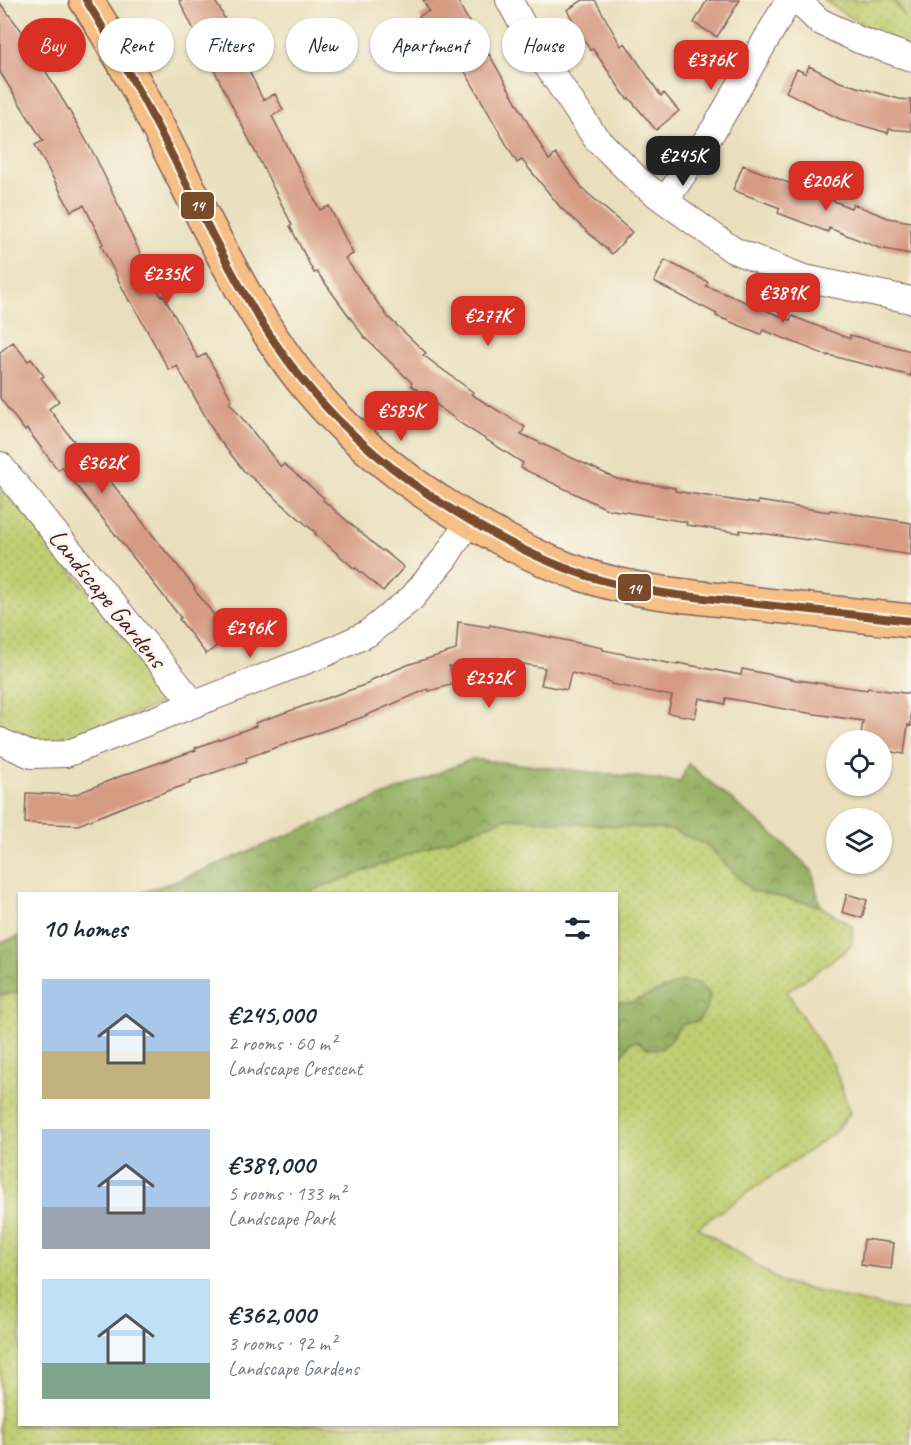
<!DOCTYPE html>
<meta charset="utf-8">
<style>
:root{--surface:#fff;--page:#f2f2f3;--text:#1f2937;--muted:#747a83;--accent:#d93025}
body{margin:0;font-family:Caveat,sans-serif;background:var(--page);color:var(--text);height:100vh;display:flex;flex-direction:column;font-size:22px;white-space:nowrap}
*{box-sizing:border-box;margin:0}
p{font-size:20px;color:var(--muted)}
.icon{flex:none;width:33px;height:33px;fill:none;stroke:currentColor;stroke-width:2;stroke-linecap:round;stroke-linejoin:round}
.map{position:relative;flex:1;overflow:hidden}
.drawer{position:absolute;left:18px;top:892px;width:600px;height:534px;display:flex;flex-direction:column;background:var(--surface);border-radius:0px;box-shadow:0 2px 4px #0004}
.drawer>*{flex:none}
.banner{position:absolute;left:18px;top:18px;width:600px;height:54px;display:flex;gap:12px}
.tools{position:absolute;left:826px;top:730px;display:grid;gap:12px}
.tools a{display:grid;place-items:center;width:66px;height:66px;border-radius:50%;background:var(--surface);box-shadow:0 2px 4px #0004;font-size:30px}
.price{position:absolute;translate:-50% -51px;padding:0 14px;border-radius:12px;background:var(--accent);color:#fff;font-size:20px;line-height:39px;filter:drop-shadow(0 2px 3px #0008)}
.price::after{content:'';position:absolute;left:50%;top:36px;width:18px;height:14px;margin-left:-9px;background:inherit;clip-path:polygon(0 0,100% 0,50% 100%)}
.price.active{background:#222;color:#fff}
ul{padding:0;list-style:none}
li{display:flex;align-items:center;gap:18px;height:150px;padding:0 24px}
li span{display:grid;place-items:center;flex:none;width:168px;height:120px;border-radius:0px;color:#555}
li>.icon{margin-inline-start:auto}
span .icon{width:72px;height:72px;fill:#fffc;stroke-width:1}
li b{font-size:26px}
h2{display:flex;justify-content:space-between;align-items:center;height:72px;padding:0 24px;font-size:26px}
.chip{padding:0 21px;border-radius:27px;background:var(--surface);box-shadow:0 2px 4px #0004;font-size:21px;line-height:54px}
.chip.active{background:var(--accent);color:#fff}
.map>svg:first-child{display:block}
.grass{fill:url(#grass-dots);stroke:#84764e;stroke-width:1.5}
.forest{fill:url(#forest-crowns);stroke:#706847;stroke-width:1.5}
.building{fill:#d69b83}
.lines{fill:none;stroke-linecap:round;stroke-linejoin:round}
.minor-casing{stroke:#82625e;stroke-width:28}
.major-casing{stroke:#82625e;stroke-width:36}
.minor{stroke:#fff;stroke-width:26}
.major{stroke:#f5bf86;stroke-width:33}
.bus-1-casing{stroke:#fbf7ec;stroke-width:12}
.bus-1{stroke:#7a4b2a;stroke-width:8}
.labels{text-anchor:middle;stroke-width:6;stroke-linejoin:round;paint-order:stroke}
.street-label{font-size:26px;fill:#4a1f2b;stroke:#fbf7ec}
.line-badge{stroke:#fbf7ec;stroke-width:2}
.badge-label{font-size:16px;text-anchor:middle;font-weight:bold;fill:#fff}
</style>
<div class="map">
<svg width="911" height="1445" viewBox="0 0 911 1445">
<defs>
<pattern id="grass-dots" width="8" height="8" patternUnits="userSpaceOnUse" patternTransform="scale(1.5)"><rect width="8" height="8" fill="#bece71"/><path d="M2 2h.1M6 6h.1" fill="none" stroke="#a5b062" stroke-width="1.8" stroke-linecap="round"/></pattern>
<pattern id="forest-crowns" width="20" height="18" patternUnits="userSpaceOnUse" patternTransform="scale(1.5)"><rect width="20" height="18" fill="#96b163"/><path d="M2 6a3 3 0 1 1 6 0M12 15a3 3 0 1 1 6 0" fill="none" stroke="#7c8f52"/></pattern>
</defs>
<rect width="100%" height="100%" fill="#fbf7ec"/>
<filter id="ink" filterUnits="userSpaceOnUse"><feTurbulence type="fractalNoise" baseFrequency=".0167" numOctaves="2"/><feDisplacementMap in="SourceGraphic" scale="12" xChannelSelector="R" yChannelSelector="G"/><feConvolveMatrix kernelMatrix="1 2 1 2 8 2 1 2 1" color-interpolation-filters="sRGB"/></filter>
<filter id="wash" filterUnits="userSpaceOnUse"><feTurbulence type="fractalNoise" baseFrequency=".008" numOctaves="4" result="noise"/><feDisplacementMap in="SourceGraphic" scale="24" xChannelSelector="R" yChannelSelector="G"/><feGaussianBlur stdDeviation="1.35" result="paint"/><feColorMatrix in="noise" values="0 0 0 0 0 0 0 0 0 0 0 0 0 0 0 0 0 1.4 0 .05"/><feComposite in="paint" operator="in"/></filter>
<g filter="url(#wash)">
<rect width="100%" height="100%" fill="#e9dfbc"/>
<path class="grass" d="M 824,0 L 892,0 L 905,17 L 895,0 L 911,0 L 911,47 C 878,35 852,20 824,0 Z
M 0,481 L 173,698 L 59,747 L 38,747 L 0,730 Z
M 472,759 L 680,782 L 688,764 L 781,841 L 812,871 L 820,906 L 852,926 L 852,944 L 844,952 L 787,992 L 834,1066 L 850,1113 L 834,1133 L 698,1227 L 783,1283 L 862,1302 L 911,1311 L 911,1445 L 0,1445 L 0,943 L 19,936 L 20,1425 L 616,1425 L 616,894 L 138,894 L 187,877 Z"/>
<path class="forest" d="M 472,759 L 680,782 L 688,764 L 781,841 L 812,871 L 820,906 L 752,891 L 707,845 L 672,830 L 507,818 L 303,894 L 138,894 L 187,877 Z
M 19,936 L 19,992 L 0,995 L 0,943 Z
M 680,982 L 698,983 L 710,995 L 707,1008 L 698,1021 L 680,1025 L 671,1040 L 661,1049 L 648,1049 L 637,1041 L 631,1042 L 617,1063 L 617,1002 L 632,1002 Z"/>
<g id="blocks">
<path class="building" d="M 179,0 L 214,0 L 220,9 L 263,100 L 275,94 L 283,110 L 272,116 L 320,210 L 329,206 L 353,254 L 345,258 L 388,317 L 426,353 L 423,355 L 473,392 L 471,394 L 525,427 L 521,434 L 617,479 L 675,488 L 675,491 L 758,504 L 758,501 L 829,512 L 830,510 L 911,523 L 911,555 L 807,539 L 807,540 L 740,530 L 740,533 L 686,525 L 687,522 L 607,509 L 521,468 L 523,463 L 463,425 L 411,385 L 412,383 L 365,338 L 317,272 L 314,273 L 290,226 L 292,225 Z
M 423,0 L 457,0 L 487,55 L 489,54 L 549,160 L 556,154 L 584,190 L 632,232 L 612,254 L 561,208 L 522,160 L 517,163 L 455,54 L 441,62 L 432,44 L 434,43 L 419,16 L 429,11 Z
M 583,0 L 595,0 L 621,46 L 625,43 L 661,96 L 664,93 L 679,111 L 656,130 L 629,98 L 627,99 L 593,49 L 590,50 L 567,10 Z
M 707,0 L 740,0 L 717,37 L 694,23 Z
M 0,3 L 21,30 L 70,112 L 96,158 L 126,221 L 125,222 L 161,296 L 163,295 L 198,358 L 206,354 L 232,400 L 229,402 L 281,467 L 284,464 L 324,498 L 323,500 L 382,551 L 383,550 L 404,567 L 383,591 L 356,568 L 355,569 L 315,534 L 316,533 L 244,471 L 217,437 L 177,366 L 169,370 L 130,300 L 129,301 L 101,245 L 103,244 L 84,205 L 71,211 L 35,145 L 43,141 L 0,72 Z
M 809,66 L 840,82 L 899,99 L 911,100 L 911,131 L 889,129 L 888,133 L 840,119 L 786,92 L 797,69 L 806,74 Z
M 743,165 L 851,208 L 853,204 L 888,218 L 911,222 L 911,254 L 879,248 L 829,228 L 828,232 L 778,213 L 780,208 L 733,190 Z
M 665,260 L 708,282 L 706,286 L 790,320 L 792,316 L 850,339 L 850,335 L 911,351 L 911,376 L 828,355 L 828,356 L 763,330 L 761,334 L 716,316 L 717,314 L 654,282 Z
M 13,342 L 28,361 L 31,359 L 44,376 L 41,378 L 59,401 L 49,409 L 93,466 L 96,463 L 167,553 L 168,553 L 195,588 L 194,589 L 230,636 L 206,654 L 179,619 L 181,618 L 62,467 L 58,470 L 27,429 L 25,431 L 0,398 L 0,352 Z
M 458,622 L 489,627 L 490,625 L 603,648 L 603,650 L 678,665 L 678,663 L 741,675 L 742,669 L 797,680 L 867,690 L 868,688 L 911,694 L 911,726 L 908,725 L 904,754 L 886,751 L 887,747 L 882,747 L 882,741 L 860,741 L 863,721 L 795,711 L 726,698 L 725,704 L 699,698 L 695,718 L 668,713 L 672,696 L 611,684 L 611,682 L 571,673 L 567,690 L 541,685 L 545,668 L 499,659 L 496,674 L 449,666 L 454,684 L 429,691 L 428,689 L 360,718 L 246,758 L 247,761 L 190,781 L 191,783 L 133,803 L 78,825 L 25,823 L 26,793 L 74,795 L 121,776 L 196,750 L 195,748 L 256,726 L 255,723 L 370,683 L 369,681 L 410,664 L 456,650 Z
M 847,894 L 867,900 L 862,918 L 842,912 Z
M 864,1239 L 894,1243 L 891,1269 L 861,1265 Z"/>
</g>
</g>
<g filter="url(#ink)">
<use href="#blocks" fill-opacity="0" stroke="#82625e" stroke-width="1.5"/>
<g class="lines">
<g class="minor-casing">
<path id="minor" d="M 509,0 L 537,51 L 595,137 L 639,181 L 665,201 L 733,250 L 804,278 L 911,300
M 797,0 L 819,21 L 859,40 L 911,58
M 665,201 L 716,126 L 789,0
M 0,465 L 194,704
M 0,741 L 31,755 L 66,754 L 326,653 L 367,634 L 412,598 L 445,558 L 469,521"/>
</g>
<g class="major-casing">
<path id="major" d="M 86,0 C 148,94 189,199 246,296 C 265,328 285,360 309,388 C 364,454 436,505 512,544 C 535,556 559,567 584,575 C 631,591 684,596 733,601 C 792,608 852,615 911,621"/>
</g>
<use href="#minor" class="minor"/>
<use href="#major" class="major"/>
<g class="bus-1-casing">
<path id="bus-1" d="M 86,0 C 119,53 148,107 176,163 C 213,236 249,313 301,378 C 347,436 406,483 469,520 C 511,545 554,567 601,580 C 626,587 651,591 677,595 L 911,621"/>
</g>
<use href="#bus-1" class="bus-1"/>
</g>
</g>
<g class="labels">
<g class="street-label">
<text transform="translate(108 598) rotate(51)" y="9">Landscape Gardens</text>
</g>
</g>
<g class="line-badge">
<rect x="180" y="191" width="35" height="29" rx="6" fill="#7a4b2a"/>
<rect x="617" y="573" width="35" height="29" rx="6" fill="#7a4b2a"/>
</g>
<g class="badge-label">
<text x="197" y="211">14</text>
<text x="634" y="594">14</text>
</g>
</svg>
<div class="tools">
<a><svg class="icon" aria-label="locate" viewBox="0 0 24 24"><circle cx="12" cy="12" r="6"/><path d="M12 2v4M12 18v4M2 12h4M18 12h4"/></svg></a>
<a><svg class="icon" aria-label="layers" viewBox="0 0 24 24"><path d="M12 4l9 5-9 5-9-5zM3 14l9 5 9-5"/></svg></a>
</div>
<b class="price" style="left:711px;top:91px">€376K</b>
<b class="price active" style="left:683px;top:187px">€245K</b>
<b class="price" style="left:826px;top:212px">€206K</b>
<b class="price" style="left:167px;top:305px">€235K</b>
<b class="price" style="left:783px;top:324px">€389K</b>
<b class="price" style="left:488px;top:347px">€277K</b>
<b class="price" style="left:401px;top:442px">€585K</b>
<b class="price" style="left:102px;top:494px">€362K</b>
<b class="price" style="left:250px;top:659px">€296K</b>
<b class="price" style="left:489px;top:709px">€252K</b>
<div class="banner">
<a class="chip active">Buy</a>
<a class="chip">Rent</a>
<a class="chip">Filters</a>
<a class="chip">New</a>
<a class="chip">Apartment</a>
<a class="chip">House</a>
</div>
<section class="drawer">
<h2>10 homes<svg class="icon" aria-label="filters" viewBox="0 0 24 24"><path d="M4 7h16M4 17h16"/><circle cx="9" cy="7" r="2"/><circle cx="15" cy="17" r="2"/></svg></h2>
<ul>
<li><span style="background:linear-gradient(#a9c7e8 60%,#c2b280 0)"><svg class="icon" aria-label="home" viewBox="0 0 24 24"><path d="M3 11l9-7 9 7M6 9v11h12V9"/></svg></span><div><b>€245,000</b><p>2 rooms · 60 m²</p><p>Landscape Crescent</p></div></li>
<li><span style="background:linear-gradient(#a9c7e8 65%,#9aa5b1 0)"><svg class="icon" aria-label="home" viewBox="0 0 24 24"><path d="M3 11l9-7 9 7M6 9v11h12V9"/></svg></span><div><b>€389,000</b><p>5 rooms · 133 m²</p><p>Landscape Park</p></div></li>
<li><span style="background:linear-gradient(#bfe0f5 70%,#7fa58c 0)"><svg class="icon" aria-label="home" viewBox="0 0 24 24"><path d="M3 11l9-7 9 7M6 9v11h12V9"/></svg></span><div><b>€362,000</b><p>3 rooms · 92 m²</p><p>Landscape Gardens</p></div></li>
</ul>
</section>
</div>
